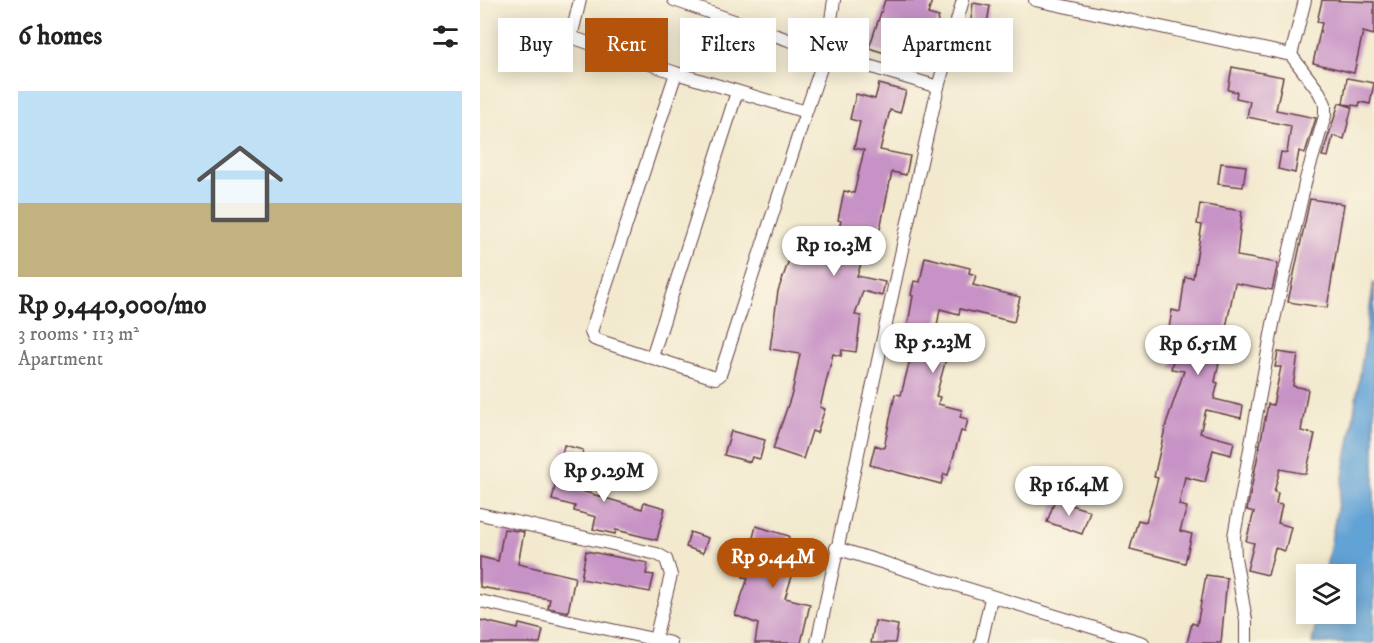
<!DOCTYPE html>
<meta charset="utf-8">
<style>
:root{--surface:#fff;--page:#f6f6f6;--text:#222;--muted:#767676;--accent:#b45309}
body{margin:0;font-family:"IM FELL DW Pica",serif;background:var(--page);color:var(--text);height:100vh;display:flex;flex-direction:column;font-size:22px;white-space:nowrap}
*{box-sizing:border-box;margin:0}
p{font-size:20px;color:var(--muted)}
.icon{flex:none;width:33px;height:33px;fill:none;stroke:currentColor;stroke-width:2;stroke-linecap:round;stroke-linejoin:round}
.map{position:relative;flex:1;overflow:hidden}
.panel{display:flex;flex-direction:column;background:var(--surface);width:480px}
.panel>*{flex:none}
.hud{position:absolute;left:18px;top:18px;width:570px;height:54px;display:flex;gap:12px}
.buttons{position:absolute;left:816px;top:564px;display:grid;gap:12px}
.buttons a{display:grid;place-items:center;width:60px;height:60px;border-radius:0px;background:var(--surface);box-shadow:0 3px 15px #0003;font-size:30px}
.price{position:absolute;translate:-50% -51px;padding:0 14px;border-radius:21px;background:#fff;color:#222;font-size:20px;line-height:39px;filter:drop-shadow(0 2px 3px #0008)}
.price::after{content:'';position:absolute;left:50%;top:36px;width:18px;height:14px;margin-left:-9px;background:inherit;clip-path:polygon(0 0,100% 0,50% 100%)}
.price.selected{background:var(--accent);color:#fff}
ul{padding:0;list-style:none}
li{display:grid;align-content:center;gap:12px;height:318px;padding:0 18px}
li span{display:grid;place-items:center;height:186px;border-radius:0px;color:#555}
li>.icon{margin-inline-start:auto}
span .icon{width:108px;height:108px;fill:#fffc;stroke-width:1}
li b{font-size:26px}
h2{display:flex;justify-content:space-between;align-items:center;height:72px;padding:0 18px;font-size:26px}
.tag{padding:0 21px;border-radius:0px;background:var(--surface);box-shadow:0 3px 15px #0003;font-size:21px;line-height:54px}
.tag.selected{background:var(--accent);color:#fff}
main{display:flex;flex:1;min-height:0}
.map>svg:first-child{display:block}
.water{fill:#62a3d5;stroke:#566180;stroke-width:1.5}
.building{fill:#c792c5}
.lines{fill:none;stroke-linecap:round;stroke-linejoin:round}
.minor-casing{stroke:#633d43;stroke-width:14}
.minor{stroke:#fff;stroke-width:12}
</style>
<main>
<section class="panel">
<h2>6 homes<svg class="icon" aria-label="filters" viewBox="0 0 24 24"><path d="M4 7h16M4 17h16"/><circle cx="9" cy="7" r="2"/><circle cx="15" cy="17" r="2"/></svg></h2>
<ul>
<li><span style="background:linear-gradient(#bfe0f5 60%,#c2b280 0)"><svg class="icon" aria-label="home" viewBox="0 0 24 24"><path d="M3 11l9-7 9 7M6 9v11h12V9"/></svg></span><div><b>Rp 9,440,000/mo</b><p>3 rooms · 113 m²</p><p>Apartment</p></div></li>
</ul>
</section>
<div class="map">
<svg width="894" height="643" viewBox="0 0 894 643">
<rect width="100%" height="100%" fill="#fcf5e5"/>
<filter id="ink" filterUnits="userSpaceOnUse"><feTurbulence type="fractalNoise" baseFrequency=".0167" numOctaves="2"/><feDisplacementMap in="SourceGraphic" scale="12" xChannelSelector="R" yChannelSelector="G"/><feConvolveMatrix kernelMatrix="1 2 1 2 8 2 1 2 1" color-interpolation-filters="sRGB"/></filter>
<filter id="wash" filterUnits="userSpaceOnUse"><feTurbulence type="fractalNoise" baseFrequency=".008" numOctaves="4" result="noise"/><feDisplacementMap in="SourceGraphic" scale="24" xChannelSelector="R" yChannelSelector="G"/><feGaussianBlur stdDeviation="1.35" result="paint"/><feColorMatrix in="noise" values="0 0 0 0 0 0 0 0 0 0 0 0 0 0 0 0 0 1.4 0 .05"/><feComposite in="paint" operator="in"/></filter>
<g filter="url(#wash)">
<rect width="100%" height="100%" fill="#f2e9ce"/>
<path class="water" d="M 894,281 L 894,643 L 832,643 L 838,614 L 866,614 L 866,574 L 845,574 L 871,433 Z"/>
<g id="blocks">
<path class="building" d="M 405,0 L 452,0 L 448,14 L 459,17 L 449,49 L 457,51 L 454,64 L 428,56 L 427,60 L 389,48 Z
M 842,0 L 894,2 L 894,35 L 883,32 L 874,73 L 833,63 L 842,23 L 837,22 Z
M 493,3 L 510,6 L 507,23 L 491,20 Z
M 752,67 L 803,77 L 796,110 L 836,118 L 825,153 L 819,151 L 815,173 L 798,169 L 801,152 L 807,153 L 811,126 L 767,117 L 770,101 L 756,98 L 757,92 L 748,90 Z
M 867,78 L 894,83 L 890,104 L 880,102 L 879,106 L 863,104 Z
M 399,84 L 426,91 L 420,113 L 410,110 L 400,150 L 430,156 L 426,175 L 412,172 L 400,229 L 393,227 L 377,276 L 405,282 L 402,296 L 383,291 L 375,315 L 381,316 L 376,352 L 362,350 L 361,356 L 353,354 L 340,407 L 345,409 L 337,433 L 332,431 L 323,459 L 293,449 L 312,393 L 320,354 L 290,349 L 298,291 L 314,246 L 349,259 L 361,221 L 358,220 L 364,191 L 374,193 L 384,150 L 374,148 L 380,122 L 370,119 L 376,94 L 395,99 Z
M 859,103 L 872,107 L 864,139 L 853,136 L 848,157 L 842,156 Z
M 741,163 L 766,166 L 763,187 L 738,184 Z
M 830,199 L 864,204 L 847,308 L 808,302 Z
M 720,204 L 762,211 L 757,256 L 798,263 L 792,290 L 755,283 L 735,382 L 738,383 L 734,399 L 763,406 L 761,418 L 726,410 L 720,433 L 754,442 L 751,455 L 733,450 L 725,482 L 705,477 L 699,505 L 707,507 L 700,531 L 712,534 L 705,563 L 650,549 L 658,520 L 666,522 L 678,478 L 674,477 L 686,424 L 704,371 L 691,369 L 697,343 L 687,341 L 692,310 L 700,312 L 705,277 L 713,278 L 722,225 L 717,224 Z
M 445,257 L 490,268 L 489,273 L 496,275 L 493,285 L 540,297 L 534,322 L 480,309 L 479,314 L 460,309 L 452,355 L 466,359 L 456,396 L 460,397 L 458,404 L 482,410 L 480,417 L 488,419 L 485,432 L 481,431 L 468,475 L 464,474 L 461,484 L 390,465 L 395,445 L 404,448 L 415,394 L 421,395 L 433,348 L 424,346 L 433,296 L 431,295 L 434,281 L 440,282 Z
M 798,352 L 818,355 L 813,386 L 828,389 L 821,431 L 835,434 L 826,474 L 800,469 L 794,492 L 798,493 L 796,504 L 802,505 L 798,523 L 811,527 L 805,551 L 795,548 L 788,575 L 767,570 L 774,543 L 766,541 L 774,512 L 767,510 L 788,404 L 793,405 L 801,367 L 795,367 Z
M 251,431 L 285,440 L 280,459 L 272,457 L 270,462 L 244,455 Z
M 84,445 L 103,450 L 95,489 L 162,509 L 164,502 L 185,508 L 177,540 L 136,530 L 135,534 L 113,529 L 116,517 L 94,511 L 95,506 L 72,500 Z
M 575,500 L 610,511 L 602,534 L 567,522 Z
M 276,526 L 309,536 L 308,541 L 329,547 L 323,566 L 316,564 L 305,598 L 330,604 L 321,643 L 275,643 L 278,624 L 255,615 L 268,578 L 263,577 Z
M 24,529 L 44,532 L 38,564 L 95,577 L 88,612 L 68,608 L 70,599 L 0,587 L 0,557 L 18,561 Z
M 210,532 L 228,538 L 223,553 L 206,547 Z
M 106,551 L 168,563 L 166,574 L 174,575 L 170,592 L 101,579 Z
M 726,575 L 747,578 L 741,643 L 707,643 L 712,623 L 717,625 Z
M 0,620 L 38,629 L 39,624 L 63,630 L 60,643 L 0,643 Z
M 395,621 L 418,625 L 415,643 L 391,643 Z"/>
</g>
</g>
<g filter="url(#ink)">
<use href="#blocks" fill-opacity="0" stroke="#633d43" stroke-width="1.5"/>
<g class="lines">
<g class="minor-casing">
<path id="minor" d="M 100,0 L 92,33 L 94,38 L 196,73
M 194,0 L 346,53 L 354,0
M 555,0 L 811,55 L 839,92 L 845,104 L 845,116 L 826,179 L 793,324 L 754,536 L 755,557 L 766,620 L 766,643
M 811,55 L 825,0
M 326,112 L 240,375 L 235,378 L 114,339 L 111,332 L 196,73 L 326,112 L 346,53 L 458,87
M 172,357 L 257,92
M 0,514 L 177,554 L 186,559 L 191,575 L 174,643
M 356,548 L 663,643
M 0,601 L 191,643
M 337,643 L 439,171 L 458,87 L 483,0
M 501,643 L 511,598"/>
</g>
<use href="#minor" class="minor"/>
</g>
</g>
</svg>
<div class="buttons">
<a><svg class="icon" aria-label="layers" viewBox="0 0 24 24"><path d="M12 4l9 5-9 5-9-5zM3 14l9 5 9-5"/></svg></a>
</div>
<b class="price" style="left:354px;top:277px">Rp 10.3M</b>
<b class="price" style="left:453px;top:374px">Rp 5.23M</b>
<b class="price" style="left:718px;top:376px">Rp 6.51M</b>
<b class="price" style="left:124px;top:503px">Rp 9.29M</b>
<b class="price" style="left:589px;top:517px">Rp 16.4M</b>
<b class="price selected" style="left:293px;top:589px">Rp 9.44M</b>
<div class="hud">
<a class="tag">Buy</a>
<a class="tag selected">Rent</a>
<a class="tag">Filters</a>
<a class="tag">New</a>
<a class="tag">Apartment</a>
</div>
</div>
</main>
